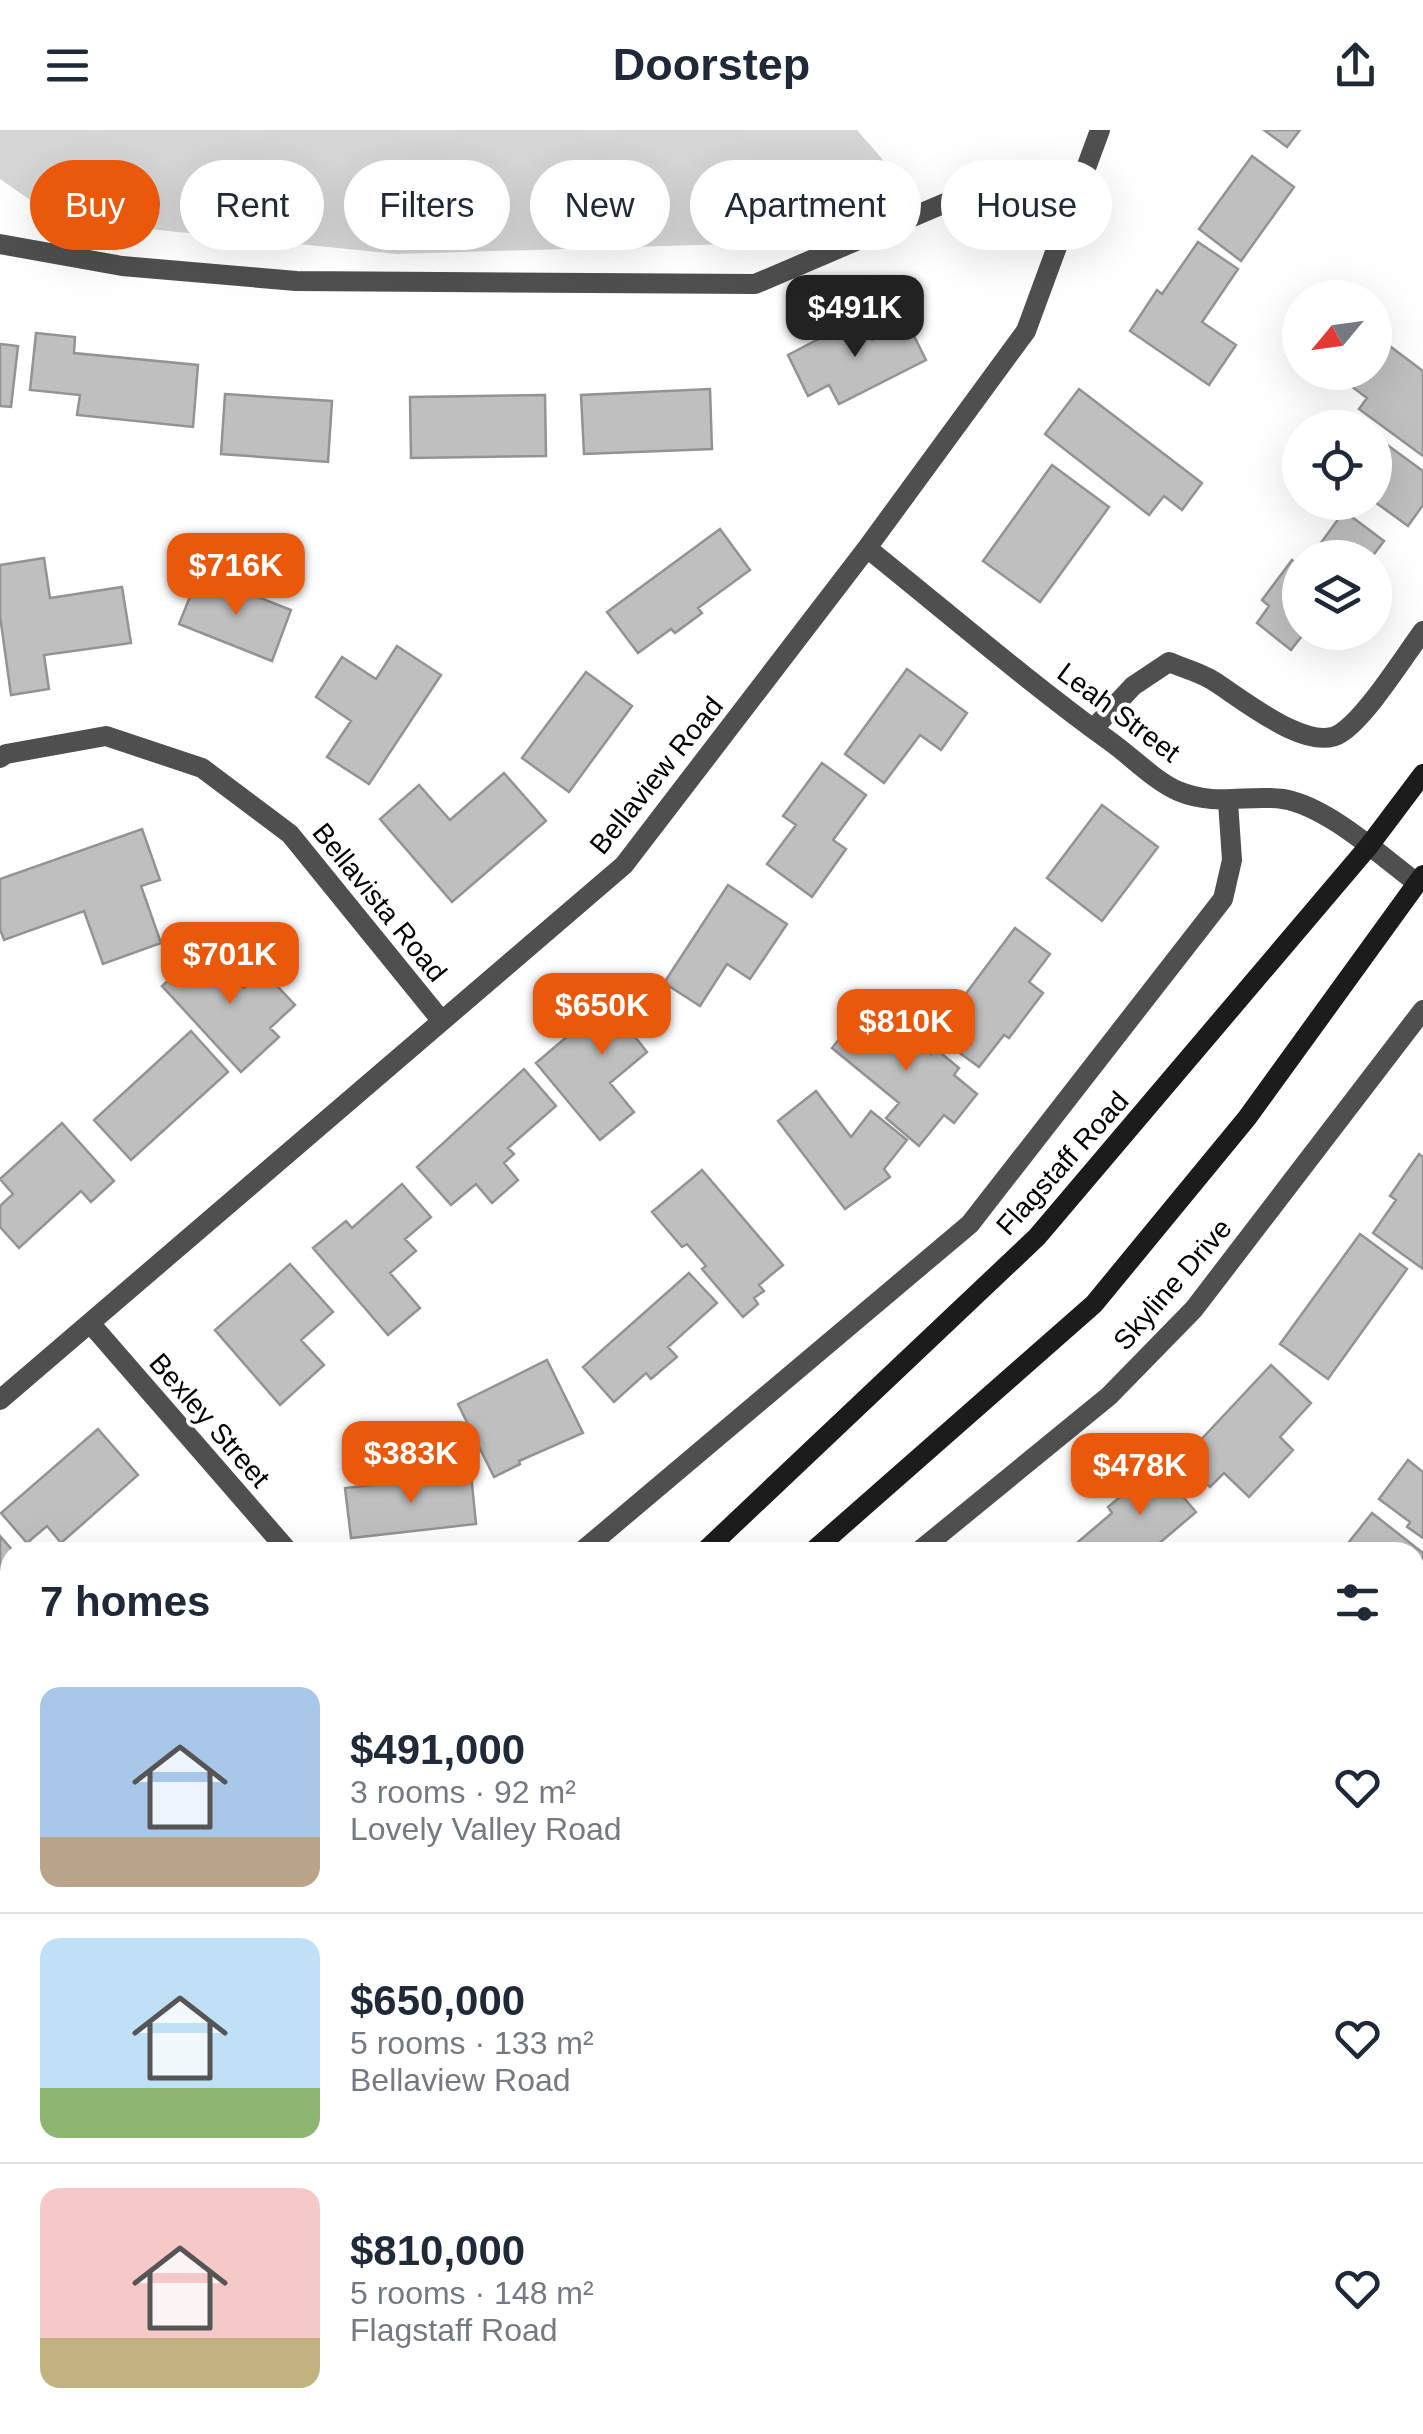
<!DOCTYPE html>
<meta charset="utf-8">
<style>
:root{--surface:#fff;--page:#f6f6f7;--text:#1f2937;--muted:#747a83;--line:#e0e1e3;--accent:#ea580c}
body{margin:0;font-family:Arial,sans-serif;background:var(--page);color:var(--text);height:100vh;display:flex;flex-direction:column;font-size:38px;white-space:nowrap}
*{box-sizing:border-box;margin:0}
p{font-size:32px;color:var(--muted)}
.icon{flex:none;width:55px;height:55px;fill:none;stroke:currentColor;stroke-width:2;stroke-linecap:round;stroke-linejoin:round}
.map{position:relative;flex:1;overflow:hidden}
.details{position:absolute;left:0px;top:1412px;width:1425px;height:892px;display:flex;flex-direction:column;background:var(--surface);border-radius:30px 30px 0 0;box-shadow:0 10px 40px #0002}
.details>*{flex:none}
.hud{position:absolute;left:30px;top:30px;width:1365px;height:90px;display:flex;gap:20px}
.needle{width:65px;rotate:241deg}
.fabs{position:absolute;left:1282px;top:150px;display:grid;gap:20px}
.fabs a{display:grid;place-items:center;width:110px;height:110px;border-radius:50%;background:var(--surface);box-shadow:0 10px 40px #0002;font-size:50px}
.price{position:absolute;translate:-50% -85px;padding:0 22px;border-radius:20px;background:var(--accent);color:#fff;font-size:32px;line-height:65px;filter:drop-shadow(0 2px 5px #0008)}
.price::after{content:'';position:absolute;left:50%;top:60px;width:30px;height:22px;margin-left:-15px;background:inherit;clip-path:polygon(0 0,100% 0,50% 100%)}
.price.on{background:#222;color:#fff}
ul{padding:0;list-style:none}
li{display:flex;align-items:center;gap:30px;height:250px;padding:0 40px}
li+li{border-top:2px solid var(--line)}
li span{display:grid;place-items:center;flex:none;width:280px;height:200px;border-radius:20px;color:#555}
li>.icon{margin-inline-start:auto}
span .icon{width:120px;height:120px;fill:#fffc;stroke-width:1}
li b{font-size:42px}
h2{display:flex;justify-content:space-between;align-items:center;height:120px;padding:0 40px;font-size:42px}
.chip{padding:0 35px;border-radius:45px;background:var(--surface);box-shadow:0 10px 40px #0002;font-size:35px;line-height:90px}
.chip.on{background:var(--accent);color:#fff}
header{display:flex;justify-content:space-between;align-items:center;height:130px;padding:0 40px;background:var(--surface);font-size:45px;font-weight:600}
.map>svg:first-child{display:block}
.green{fill:#d6d6d6}
.building{fill:#bfbfbf;stroke:#939393;stroke-width:2.5}
.lines{fill:none;stroke-linecap:round;stroke-linejoin:round}
.minor{stroke:#4f4f4f;stroke-width:20}
.secondary{stroke:#1c1c1c;stroke-width:20}
.labels{text-anchor:middle;stroke-width:8;stroke-linejoin:round;paint-order:stroke}
.street-label{font-size:28px;fill:#000;stroke:#fff}
</style>
<header><svg class="icon" aria-label="menu" viewBox="0 0 24 24"><path d="M4 6h16M4 12h16M4 18h16"/></svg>Doorstep<svg class="icon" aria-label="share" viewBox="0 0 24 24"><path d="M12 15V3M7 8l5-5 5 5M5 13v7h14v-7"/></svg></header>
<div class="map">
<svg width="1423" height="2304" viewBox="0 0 1423 2304">
<rect width="100%" height="100%" fill="#fff"/>
<path class="green" d="M 0,0 L 857,0 L 898,47 L 764,113 L 397,124 L 59,90 L 0,49 Z
M 10,2151 L 10,2295 L 302,2295 L 312,2304 L 0,2304 L 0,2160 Z"/>
<path class="building" d="M 1264,0 L 1300,0 L 1287,17 Z
M 1252,26 L 1294,57 L 1241,131 L 1199,99 Z
M 1198,112 L 1238,139 L 1202,192 L 1236,215 L 1209,255 L 1130,201 L 1157,160 L 1162,164 Z
M 861,187 L 872,210 L 907,192 L 926,230 L 839,274 L 829,255 L 808,266 L 788,225 Z
M 36,203 L 75,207 L 74,223 L 198,235 L 193,297 L 77,285 L 80,265 L 30,260 Z
M 1375,205 L 1423,241 L 1423,326 L 1359,279 L 1367,268 L 1347,253 L 1354,242 L 1375,242 Z
M 0,214 L 18,216 L 11,277 L 0,276 Z
M 710,259 L 712,319 L 584,324 L 581,265 Z
M 1079,259 L 1202,353 L 1182,380 L 1164,366 L 1149,385 L 1045,304 Z
M 225,264 L 332,271 L 328,332 L 221,324 Z
M 545,265 L 546,326 L 411,328 L 410,267 Z
M 1375,306 L 1423,341 L 1423,375 L 1408,396 L 1375,372 Z
M 1052,335 L 1109,377 L 1040,472 L 983,431 Z
M 1344,381 L 1384,411 L 1371,428 L 1310,428 Z
M 720,399 L 750,440 L 698,478 L 702,483 L 675,503 L 671,499 L 638,523 L 607,482 Z
M 44,428 L 50,468 L 122,457 L 131,513 L 44,525 L 49,559 L 11,565 L 0,486 L 0,435 Z
M 1292,430 L 1300,436 L 1300,502 L 1305,502 L 1291,520 L 1257,493 L 1269,476 L 1262,470 Z
M 197,449 L 223,459 L 225,454 L 291,480 L 272,531 L 179,494 Z
M 397,516 L 441,545 L 369,654 L 327,627 L 351,591 L 316,567 L 342,527 L 376,549 Z
M 907,539 L 967,583 L 941,620 L 920,605 L 884,653 L 845,624 Z
M 586,542 L 632,576 L 569,662 L 522,628 Z
M 822,633 L 866,665 L 833,710 L 846,719 L 812,767 L 767,734 L 796,695 L 783,686 Z
M 504,643 L 546,691 L 452,772 L 380,689 L 419,655 L 450,690 Z
M 1102,675 L 1158,717 L 1102,791 L 1047,748 Z
M 142,699 L 160,750 L 141,756 L 161,813 L 103,834 L 84,781 L 4,810 L 0,799 L 0,749 Z
M 728,755 L 787,794 L 750,849 L 727,834 L 700,876 L 664,853 Z
M 1015,798 L 1050,824 L 1029,852 L 1043,863 L 1009,908 L 1004,905 L 979,937 L 935,905 Z
M 205,816 L 244,858 L 263,841 L 295,875 L 270,898 L 279,907 L 241,942 L 162,856 Z
M 636,848 L 665,884 L 636,908 L 647,922 L 610,953 L 634,982 L 600,1010 L 536,933 Z
M 889,879 L 928,912 L 924,918 L 931,924 L 936,919 L 959,938 L 954,945 L 977,964 L 954,993 L 944,985 L 919,1016 L 886,988 L 899,973 L 832,918 L 857,887 L 872,899 Z
M 191,901 L 228,942 L 131,1030 L 94,990 Z
M 524,939 L 556,976 L 508,1018 L 514,1024 L 504,1033 L 518,1050 L 492,1073 L 476,1054 L 451,1075 L 417,1037 Z
M 816,961 L 851,1007 L 871,981 L 907,1010 L 884,1039 L 890,1047 L 845,1079 L 778,991 Z
M 62,993 L 114,1051 L 91,1072 L 81,1061 L 19,1118 L 0,1097 L 0,1076 L 13,1064 L 0,1049 Z
M 1419,1024 L 1423,1027 L 1423,1139 L 1373,1103 L 1396,1070 L 1390,1066 Z
M 702,1040 L 783,1135 L 759,1155 L 764,1161 L 754,1168 L 758,1174 L 743,1187 L 702,1139 L 706,1136 L 687,1114 L 682,1117 L 652,1082 Z
M 402,1054 L 431,1087 L 405,1109 L 416,1121 L 390,1143 L 420,1178 L 388,1205 L 313,1118 L 346,1091 L 352,1098 Z
M 1360,1104 L 1407,1139 L 1328,1249 L 1280,1214 Z
M 290,1134 L 333,1182 L 301,1210 L 324,1235 L 280,1275 L 215,1200 Z
M 689,1143 L 717,1173 L 668,1217 L 677,1227 L 651,1249 L 646,1243 L 614,1272 L 583,1237 Z
M 547,1230 L 583,1303 L 519,1331 L 520,1334 L 494,1347 L 458,1274 Z
M 1271,1235 L 1311,1273 L 1280,1307 L 1293,1320 L 1249,1367 L 1224,1343 L 1210,1357 L 1182,1330 Z
M 98,1299 L 138,1345 L 61,1413 L 47,1396 L 27,1413 L 1,1383 Z
M 1408,1330 L 1423,1342 L 1423,1408 L 1407,1397 L 1410,1392 L 1379,1369 Z
M 1157,1336 L 1196,1382 L 1149,1422 L 1074,1422 L 1071,1418 L 1112,1383 L 1108,1377 Z
M 471,1344 L 476,1394 L 351,1408 L 345,1358 Z
M 1372,1383 L 1423,1423 L 1423,1476 L 1417,1484 L 1415,1422 L 1341,1422 Z
M 0,1406 L 14,1422 L 10,1422 L 10,1484 L 0,1493 Z
M 10,1698 L 10,1775 L 0,1763 L 0,1707 Z
M 1415,1846 L 1423,1855 L 1423,1887 L 1415,1894 Z
M 1415,1979 L 1423,1983 L 1423,2038 L 1415,2055 Z
M 464,2295 L 509,2295 L 517,2304 L 454,2304 Z
M 520,2295 L 585,2295 L 580,2304 L 533,2304 L 519,2298 Z
M 798,2295 L 897,2295 L 890,2304 L 791,2304 Z
M 1009,2295 L 1100,2295 L 1116,2304 L 1015,2304 L 1006,2299 Z"/>
<g class="lines">
<path class="minor" d="M 0,114 L 122,136 L 296,151 L 755,154 L 950,71 L 989,70 L 1066,93
M 867,418 C 948,483 1027,551 1111,612 C 1132,627 1155,651 1178,661 C 1216,677 1247,664 1283,669 C 1327,676 1381,726 1417,753
M 1093,599 L 1133,556 L 1169,532 C 1183,538 1199,542 1212,550 C 1240,567 1309,625 1341,603 C 1367,586 1403,528 1423,501
M 0,628 L 6,624 L 106,606 L 202,638 L 290,704 L 441,890
M 90,1193 L 289,1422
M 0,1270 L 624,735 L 867,418 L 1026,201 L 1100,0
M 581,1422 L 970,1094 L 1223,769 L 1232,730 L 1228,672
M 918,1422 L 1109,1266 L 1194,1179 L 1423,880
M 1415,1600 L 1423,1593
M 1415,1682 L 1423,1691
M 0,1918 L 10,1909
M 1415,2224 L 1423,2217
M 683,2304 L 688,2295
M 1314,2304 L 1325,2295"/>
<path class="secondary" d="M 704,1422 L 1037,1107 L 1368,717 L 1423,644
M 812,1422 L 1094,1174 L 1247,988 L 1423,745
M 0,2020 L 10,2012
M 0,2110 L 10,2101"/>
</g>
<g class="labels">
<g class="street-label">
<text transform="translate(1119 582) rotate(37)" y="10">Leah Street</text>
<text transform="translate(656 645) rotate(-51)" y="10">Bellaview Road</text>
<text transform="translate(380 772) rotate(51)" y="10">Bellavista Road</text>
<text transform="translate(1062 1033) rotate(-48)" y="10">Flagstaff Road</text>
<text transform="translate(1172 1154) rotate(-49)" y="10">Skyline Drive</text>
<text transform="translate(210 1290) rotate(49)" y="10">Bexley Street</text>
</g>
</g>
</svg>
<div class="fabs">
<a><svg class="needle" viewBox="-14 -14 28 28"><path d="M0-13l5 13h-10z" fill="#e53935"/><path d="M0 13l5-13h-10z" fill="#747a83"/></svg></a>
<a><svg class="icon" aria-label="locate" viewBox="0 0 24 24"><circle cx="12" cy="12" r="6"/><path d="M12 2v4M12 18v4M2 12h4M18 12h4"/></svg></a>
<a><svg class="icon" aria-label="layers" viewBox="0 0 24 24"><path d="M12 4l9 5-9 5-9-5zM3 14l9 5 9-5"/></svg></a>
</div>
<b class="price on" style="left:855px;top:230px">$491K</b>
<b class="price" style="left:236px;top:488px">$716K</b>
<b class="price" style="left:230px;top:877px">$701K</b>
<b class="price" style="left:602px;top:928px">$650K</b>
<b class="price" style="left:906px;top:944px">$810K</b>
<b class="price" style="left:411px;top:1376px">$383K</b>
<b class="price" style="left:1140px;top:1388px">$478K</b>
<div class="hud">
<a class="chip on">Buy</a>
<a class="chip">Rent</a>
<a class="chip">Filters</a>
<a class="chip">New</a>
<a class="chip">Apartment</a>
<a class="chip">House</a>
</div>
<section class="details">
<h2>7 homes<svg class="icon" aria-label="filters" viewBox="0 0 24 24"><path d="M4 7h16M4 17h16"/><circle cx="9" cy="7" r="2"/><circle cx="15" cy="17" r="2"/></svg></h2>
<ul>
<li><span style="background:linear-gradient(#a9c7e8 75%,#b9a48a 0)"><svg class="icon" aria-label="home" viewBox="0 0 24 24"><path d="M3 11l9-7 9 7M6 9v11h12V9"/></svg></span><div><b>$491,000</b><p>3 rooms · 92 m²</p><p>Lovely Valley Road</p></div><svg class="icon" aria-label="heart" viewBox="0 0 24 24"><path d="M12 20l-8-8c-3-5 5-10 8-4 3-6 11-1 8 4z"/></svg></li>
<li><span style="background:linear-gradient(#bfe0f5 75%,#8fb573 0)"><svg class="icon" aria-label="home" viewBox="0 0 24 24"><path d="M3 11l9-7 9 7M6 9v11h12V9"/></svg></span><div><b>$650,000</b><p>5 rooms · 133 m²</p><p>Bellaview Road</p></div><svg class="icon" aria-label="heart" viewBox="0 0 24 24"><path d="M12 20l-8-8c-3-5 5-10 8-4 3-6 11-1 8 4z"/></svg></li>
<li><span style="background:linear-gradient(#f6c9c9 75%,#c2b280 0)"><svg class="icon" aria-label="home" viewBox="0 0 24 24"><path d="M3 11l9-7 9 7M6 9v11h12V9"/></svg></span><div><b>$810,000</b><p>5 rooms · 148 m²</p><p>Flagstaff Road</p></div><svg class="icon" aria-label="heart" viewBox="0 0 24 24"><path d="M12 20l-8-8c-3-5 5-10 8-4 3-6 11-1 8 4z"/></svg></li>
</ul>
</section>
</div>
